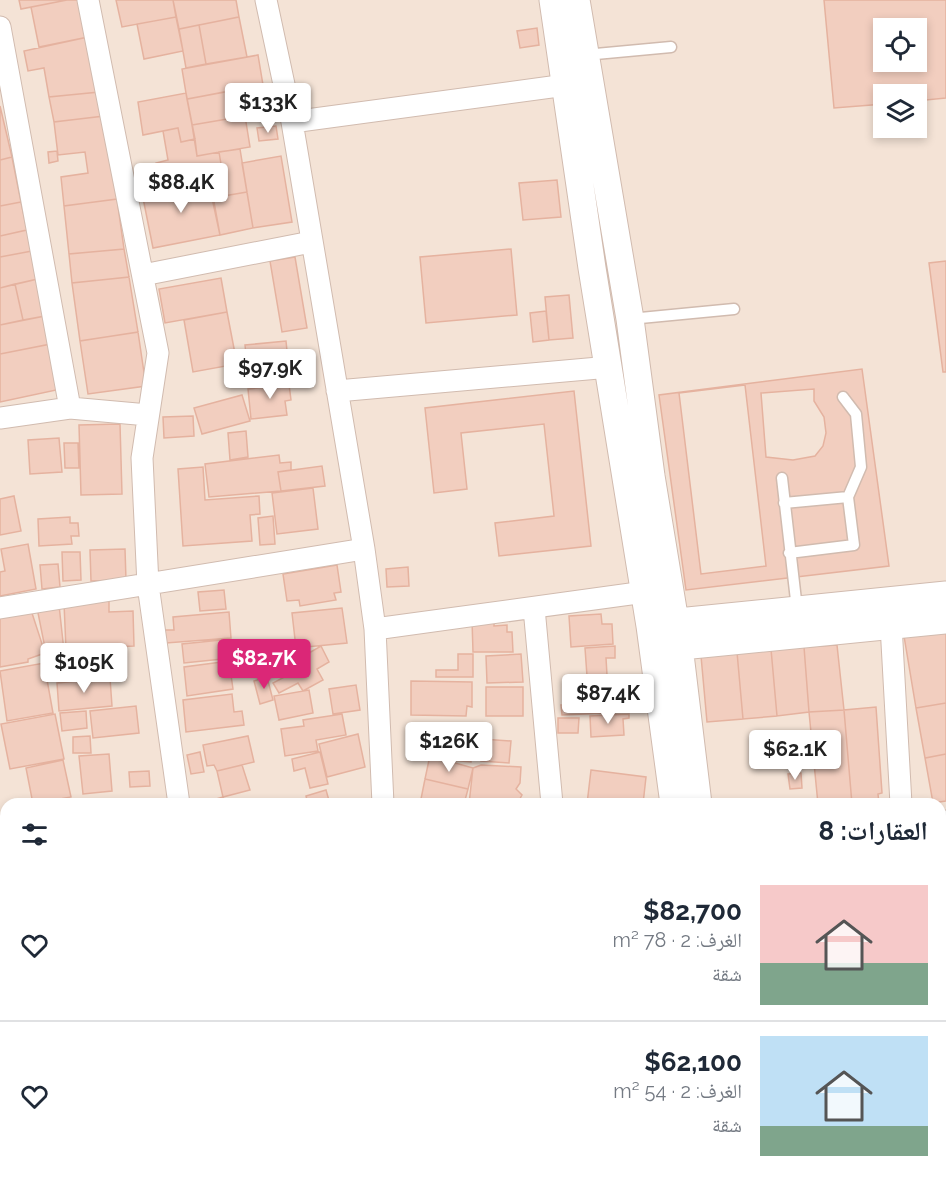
<!DOCTYPE html>
<html lang="ar">
<meta charset="utf-8">
<style>
:root{--surface:#fff;--page:#f2f2f3;--text:#1f2937;--muted:#747a83;--line:#e0e1e3;--accent:#db2777}
body{margin:0;font-family:Raleway,"Noto Naskh Arabic",sans-serif;background:var(--page);color:var(--text);direction:rtl;height:100vh;display:flex;flex-direction:column;font-size:22px;white-space:nowrap}
*{box-sizing:border-box;margin:0}
p{font-size:20px;color:var(--muted)}
.icon{flex:none;width:33px;height:33px;fill:none;stroke:currentColor;stroke-width:2;stroke-linecap:round;stroke-linejoin:round}
.map{position:relative;flex:1;overflow:hidden;direction:ltr}
.panel{position:absolute;left:0px;top:798px;width:946px;height:386px;display:flex;flex-direction:column;background:var(--surface);border-radius:18px 18px 0 0;box-shadow:0 3px 9px #0003;direction:rtl}
.panel>*{flex:none}
.fabs{position:absolute;left:873px;top:18px;display:grid;gap:12px}
.fabs a{display:grid;place-items:center;width:54px;height:54px;border-radius:0px;background:var(--surface);box-shadow:0 3px 9px #0003;font-size:30px}
.price{position:absolute;translate:-50% -51px;padding:0 14px;border-radius:6px;background:#fff;color:#222;font-size:20px;line-height:39px;filter:drop-shadow(0 2px 3px #0008)}
.price::after{content:'';position:absolute;left:50%;top:36px;width:18px;height:14px;margin-left:-9px;background:inherit;clip-path:polygon(0 0,100% 0,50% 100%)}
.price.active{background:var(--accent);color:#fff}
ul{padding:0;list-style:none}
li{display:flex;align-items:center;gap:18px;height:150px;padding:0 18px}
li+li{border-top:2px solid var(--line)}
li span{display:grid;place-items:center;flex:none;width:168px;height:120px;border-radius:0px;color:#555}
li>.icon{margin-inline-start:auto}
span .icon{width:72px;height:72px;fill:#fffc;stroke-width:1}
li b{font-size:26px}
h2{display:flex;justify-content:space-between;align-items:center;height:72px;padding:0 18px;font-size:26px}
.map>svg:first-child{display:block}
.residential{fill:#f4e3d6;fill-rule:evenodd}
.building{fill:#f2cebf;stroke:#e5b29f;stroke-width:1.5;fill-rule:evenodd}
.lines{fill:none;stroke-linecap:round;stroke-linejoin:round}
.service-casing{stroke:#d1bbaf;stroke-width:13}
.minor-casing{stroke:#d1bbaf;stroke-width:23}
.tertiary-casing{stroke:#d1bbaf;stroke-width:29}
.service{stroke:#fff;stroke-width:10}
.minor{stroke:#fff;stroke-width:21}
.tertiary{stroke:#fff;stroke-width:27}
</style>
<div class="map">
<svg width="946" height="1183" viewBox="0 0 946 1183">
<rect width="100%" height="100%" fill="#fdf2e8"/>
<path class="residential" d="M 0,0 L 946,0 L 946,1183 L 0,1183 ZM 884,28 L 916,28 L 916,62 L 884,62 ZM 884,94 L 916,94 L 916,128 L 884,128 ZM 6,804 L 940,804 L 940,1178 L 6,1178 Z"/>
<path class="building" d="M 19,0 L 67,0 L 21,9 Z
M 67,0 L 80,0 L 88,37 L 39,47 L 31,7 Z
M 116,0 L 173,0 L 176,17 L 122,27 Z
M 173,0 L 236,0 L 239,17 L 179,29 Z
M 824,0 L 946,0 L 946,98 L 916,101 L 916,94 L 884,94 L 884,104 L 834,108 ZM 884,28 L 916,28 L 916,62 L 884,62 Z
M 176,17 L 183,51 L 144,59 L 137,24 Z
M 239,17 L 247,57 L 206,64 L 199,25 Z
M 199,25 L 206,64 L 186,68 L 179,29 Z
M 537,28 L 539,45 L 520,48 L 517,31 Z
M 88,37 L 99,92 L 49,97 L 44,68 L 28,71 L 24,51 Z
M 258,55 L 263,85 L 187,99 L 182,69 Z
M 240,89 L 245,116 L 192,125 L 187,99 Z
M 99,92 L 104,116 L 54,122 L 49,97 Z
M 186,93 L 195,139 L 181,142 L 178,128 L 143,135 L 138,102 Z
M 0,106 L 12,157 L 0,160 Z
M 104,116 L 117,199 L 64,206 L 61,177 L 88,173 L 85,152 L 58,155 L 54,122 Z
M 245,116 L 250,147 L 197,156 L 192,125 Z
M 276,126 L 278,139 L 259,141 L 257,128 Z
M 178,128 L 181,142 L 195,139 L 197,156 L 219,152 L 222,170 L 208,172 L 210,180 L 160,189 L 156,163 L 168,160 L 163,131 Z
M 240,149 L 247,192 L 212,198 L 208,172 L 222,170 L 219,152 Z
M 57,151 L 58,161 L 49,163 L 48,152 Z
M 281,156 L 292,222 L 253,228 L 242,163 Z
M 12,157 L 21,202 L 0,206 L 0,160 Z
M 210,180 L 220,235 L 153,248 L 142,193 Z
M 557,180 L 561,217 L 523,220 L 519,183 Z
M 247,192 L 253,228 L 220,235 L 212,198 Z
M 117,199 L 124,249 L 69,254 L 64,206 Z
M 21,202 L 27,230 L 0,236 L 0,206 Z
M 27,230 L 32,251 L 0,257 L 0,236 Z
M 124,249 L 129,277 L 72,283 L 69,254 Z
M 511,249 L 517,315 L 426,323 L 420,257 Z
M 32,251 L 38,279 L 0,288 L 0,257 Z
M 295,257 L 307,328 L 282,332 L 270,261 Z
M 946,261 L 946,372 L 943,372 L 929,263 Z
M 129,277 L 138,332 L 80,341 L 72,283 Z
M 221,278 L 227,312 L 165,323 L 159,289 Z
M 38,279 L 45,316 L 23,320 L 15,284 Z
M 15,284 L 23,320 L 0,325 L 0,288 Z
M 569,295 L 573,338 L 549,340 L 545,297 Z
M 546,311 L 549,340 L 533,342 L 530,313 Z
M 227,312 L 237,364 L 193,372 L 184,320 Z
M 45,316 L 51,344 L 0,354 L 0,325 Z
M 138,332 L 146,386 L 88,394 L 80,341 Z
M 286,341 L 289,371 L 265,373 L 266,383 L 249,384 L 245,345 Z
M 51,344 L 61,389 L 0,402 L 0,354 Z
M 862,369 L 889,566 L 686,590 L 659,395 Z
M 288,377 L 291,400 L 285,401 L 287,415 L 251,419 L 248,389 L 276,386 L 275,379 Z
M 745,385 L 766,566 L 701,574 L 679,393 Z
M 814,389 L 814,401 L 824,417 L 826,433 L 823,446 L 815,456 L 793,460 L 766,457 L 761,393 Z
M 574,391 L 591,546 L 499,556 L 495,523 L 554,516 L 544,424 L 461,433 L 467,489 L 434,493 L 425,408 Z
M 242,395 L 250,421 L 202,434 L 194,408 Z
M 193,416 L 194,436 L 164,438 L 163,417 Z
M 120,424 L 122,494 L 81,495 L 79,425 Z
M 246,431 L 248,457 L 230,460 L 228,433 Z
M 59,438 L 62,472 L 30,474 L 28,440 Z
M 64,443 L 78,443 L 79,468 L 65,468 Z
M 279,455 L 280,463 L 291,462 L 291,470 L 278,472 L 281,491 L 209,497 L 205,464 Z
M 322,466 L 325,486 L 281,491 L 278,472 Z
M 203,467 L 205,500 L 259,496 L 260,514 L 250,515 L 252,541 L 183,546 L 178,469 Z
M 313,488 L 318,529 L 277,534 L 272,493 Z
M 14,496 L 21,531 L 0,535 L 0,499 Z
M 273,516 L 275,544 L 260,545 L 258,518 Z
M 70,517 L 70,523 L 78,523 L 79,536 L 71,536 L 72,544 L 39,546 L 38,519 Z
M 28,544 L 36,589 L 0,596 L 0,572 L 5,571 L 1,549 Z
M 125,549 L 126,580 L 91,581 L 90,550 Z
M 62,552 L 80,552 L 81,580 L 63,581 Z
M 58,564 L 60,587 L 42,589 L 40,565 Z
M 337,565 L 341,592 L 334,593 L 336,600 L 300,606 L 299,600 L 287,601 L 283,574 Z
M 408,567 L 409,586 L 387,587 L 386,569 Z
M 224,590 L 226,609 L 200,611 L 198,592 Z
M 109,601 L 109,612 L 133,611 L 134,646 L 66,649 L 64,603 Z
M 59,605 L 64,651 L 46,653 L 37,608 Z
M 30,607 L 45,653 L 28,659 L 28,662 L 0,667 L 0,618 Z
M 342,608 L 347,643 L 296,648 L 292,613 Z
M 229,612 L 231,638 L 166,643 L 165,630 L 174,630 L 173,617 Z
M 601,614 L 602,624 L 612,624 L 613,644 L 571,647 L 569,616 Z
M 472,620 L 494,620 L 494,626 L 507,625 L 507,632 L 512,632 L 513,652 L 473,652 Z
M 946,628 L 946,703 L 916,708 L 904,636 Z
M 231,639 L 232,658 L 184,663 L 182,644 Z
M 837,645 L 844,710 L 809,712 L 804,647 Z
M 321,646 L 329,662 L 317,669 L 323,680 L 303,691 L 298,683 L 279,693 L 273,683 L 292,673 L 285,660 L 299,652 L 302,657 Z
M 615,646 L 615,658 L 606,658 L 607,675 L 587,676 L 585,648 Z
M 804,647 L 809,712 L 777,716 L 771,649 Z
M 771,649 L 777,716 L 743,719 L 737,652 Z
M 110,650 L 112,677 L 52,681 L 50,655 Z
M 737,652 L 743,719 L 707,722 L 701,656 Z
M 458,654 L 473,654 L 473,677 L 436,677 L 436,670 L 458,670 Z
M 521,654 L 523,682 L 487,683 L 486,656 Z
M 275,656 L 279,674 L 267,676 L 263,659 Z
M 229,661 L 233,689 L 187,696 L 184,667 Z
M 44,663 L 53,713 L 7,721 L 0,671 Z
M 609,676 L 610,692 L 596,693 L 595,677 Z
M 267,677 L 273,700 L 260,704 L 254,681 Z
M 110,678 L 112,706 L 59,711 L 57,683 Z
M 411,681 L 472,682 L 472,707 L 467,706 L 466,716 L 411,715 Z
M 356,685 L 360,710 L 333,714 L 329,689 Z
M 486,687 L 523,687 L 523,716 L 486,716 Z
M 309,690 L 313,713 L 279,720 L 274,696 Z
M 232,694 L 234,712 L 242,711 L 244,725 L 186,732 L 183,700 Z
M 604,694 L 604,700 L 631,699 L 632,712 L 562,715 L 561,705 L 569,705 L 568,695 Z
M 946,703 L 946,754 L 925,758 L 916,708 Z
M 136,706 L 139,733 L 93,738 L 90,711 Z
M 876,707 L 882,793 L 878,794 L 879,804 L 852,804 L 844,710 Z
M 844,710 L 852,804 L 818,804 L 809,712 Z
M 86,711 L 87,728 L 62,731 L 60,713 Z
M 55,714 L 64,759 L 10,769 L 1,724 Z
M 342,714 L 346,735 L 316,740 L 318,751 L 285,756 L 281,729 L 304,726 L 303,720 Z
M 629,714 L 629,718 L 623,719 L 624,735 L 591,737 L 590,716 Z
M 558,718 L 579,718 L 578,733 L 558,733 Z
M 431,725 L 473,728 L 471,762 L 441,759 L 442,750 L 429,749 Z
M 358,734 L 365,767 L 327,777 L 319,744 Z
M 90,736 L 91,753 L 73,753 L 73,737 Z
M 248,736 L 254,762 L 217,771 L 214,765 L 207,766 L 203,745 Z
M 482,739 L 511,741 L 509,763 L 481,761 Z
M 200,752 L 204,772 L 191,774 L 187,755 Z
M 320,752 L 328,784 L 310,788 L 305,768 L 294,771 L 292,759 Z
M 109,754 L 112,791 L 83,794 L 79,756 Z
M 946,754 L 946,801 L 933,803 L 925,758 Z
M 441,759 L 473,768 L 468,789 L 425,779 L 429,760 Z
M 63,760 L 71,797 L 33,804 L 26,768 Z
M 242,765 L 250,790 L 223,797 L 217,771 Z
M 481,765 L 521,767 L 520,783 L 516,789 L 522,795 L 517,804 L 469,804 L 473,768 Z
M 591,770 L 646,777 L 643,804 L 587,804 Z
M 149,771 L 150,786 L 130,787 L 129,772 Z
M 801,773 L 802,788 L 790,789 L 788,774 Z
M 425,779 L 468,789 L 464,804 L 420,804 Z
M 326,790 L 330,804 L 301,804 L 307,800 L 306,796 Z
M 223,797 L 225,804 L 206,804 L 206,802 Z
M 940,834 L 945,834 L 946,850 L 940,849 Z
M 940,849 L 946,850 L 946,898 L 940,897 Z
M 943,903 L 946,903 L 946,962 L 940,961 Z
M 940,1012 L 946,1013 L 946,1072 L 940,1072 Z
M 940,1072 L 946,1072 L 946,1087 L 940,1086 Z
M 940,1086 L 946,1087 L 946,1140 L 943,1139 L 943,1130 L 940,1130 Z
M 35,1178 L 66,1178 L 65,1183 L 34,1183 Z
M 149,1178 L 161,1178 L 173,1183 L 146,1183 Z
M 224,1178 L 230,1178 L 239,1183 L 220,1183 Z
M 236,1178 L 284,1178 L 281,1183 L 244,1183 Z
M 337,1178 L 386,1178 L 396,1183 L 334,1183 Z
M 404,1178 L 473,1178 L 470,1183 L 401,1183 Z
M 525,1178 L 533,1178 L 545,1183 L 523,1183 Z
M 643,1178 L 686,1178 L 686,1183 L 644,1183 Z
M 757,1178 L 783,1178 L 782,1183 L 757,1183 Z
M 814,1178 L 871,1178 L 870,1183 L 813,1183 Z"/>
<g class="lines">
<g class="service-casing">
<path id="service" d="M 585,55 L 671,47
M 630,319 L 734,309
M 843,397 L 856,414 L 861,467 L 848,497
M 782,478 L 797,609
M 784,503 L 848,497 L 854,545 L 789,553"/>
</g>
<g class="minor-casing">
<path id="minor" d="M 88,0 L 158,353 L 142,458 L 148,585 L 179,804
M 266,0 L 292,122 L 364,549 L 375,629 L 383,804
M 0,27 L 70,408
M 292,122 L 566,85
M 143,275 L 311,242
M 337,391 L 610,367
M 0,418 L 70,408 L 148,415
M 0,608 L 364,549
M 534,608 L 552,804
M 891,625 L 901,804
M 375,629 L 645,592
M 940,822 L 946,821
M 0,923 L 6,951
M 940,998 L 946,998
M 940,1159 L 946,1159
M 550,1178 L 564,1183
M 3,1183 L 6,1154
M 312,1183 L 314,1178
M 499,1183 L 502,1178
M 792,1183 L 792,1178"/>
</g>
<g class="tertiary-casing">
<path id="tertiary" d="M 553,0 L 592,268 L 650,626 L 674,804
M 576,0 L 630,319 L 651,476 L 679,646 L 698,804
M 658,624 L 946,595
M 661,648 L 946,620
M 707,1178 L 708,1183
M 729,1178 L 730,1183"/>
</g>
<use href="#service" class="service"/>
<use href="#minor" class="minor"/>
<use href="#tertiary" class="tertiary"/>
</g>
</svg>
<div class="fabs">
<a><svg class="icon" aria-label="locate" viewBox="0 0 24 24"><circle cx="12" cy="12" r="6"/><path d="M12 2v4M12 18v4M2 12h4M18 12h4"/></svg></a>
<a><svg class="icon" aria-label="layers" viewBox="0 0 24 24"><path d="M12 4l9 5-9 5-9-5zM3 14l9 5 9-5"/></svg></a>
</div>
<b class="price" style="left:268px;top:134px">$133K</b>
<b class="price" style="left:181px;top:214px">$88.4K</b>
<b class="price" style="left:270px;top:400px">$97.9K</b>
<b class="price active" style="left:264px;top:690px">$82.7K</b>
<b class="price" style="left:84px;top:694px">$105K</b>
<b class="price" style="left:608px;top:725px">$87.4K</b>
<b class="price" style="left:449px;top:773px">$126K</b>
<b class="price" style="left:795px;top:781px">$62.1K</b>
<section class="panel">
<h2>العقارات: 8<svg class="icon" aria-label="filters" viewBox="0 0 24 24"><path d="M4 7h16M4 17h16"/><circle cx="9" cy="7" r="2"/><circle cx="15" cy="17" r="2"/></svg></h2>
<ul>
<li><span style="background:linear-gradient(#f6c9c9 65%,#7fa58c 0)"><svg class="icon" aria-label="home" viewBox="0 0 24 24"><path d="M3 11l9-7 9 7M6 9v11h12V9"/></svg></span><div><b>$82,700</b><p>الغرف: 2 · 78 m²</p><p>شقة</p></div><svg class="icon" aria-label="heart" viewBox="0 0 24 24"><path d="M12 20l-8-8c-3-5 5-10 8-4 3-6 11-1 8 4z"/></svg></li>
<li><span style="background:linear-gradient(#bfe0f5 75%,#7fa58c 0)"><svg class="icon" aria-label="home" viewBox="0 0 24 24"><path d="M3 11l9-7 9 7M6 9v11h12V9"/></svg></span><div><b>$62,100</b><p>الغرف: 2 · 54 m²</p><p>شقة</p></div><svg class="icon" aria-label="heart" viewBox="0 0 24 24"><path d="M12 20l-8-8c-3-5 5-10 8-4 3-6 11-1 8 4z"/></svg></li>
</ul>
</section>
</div>
